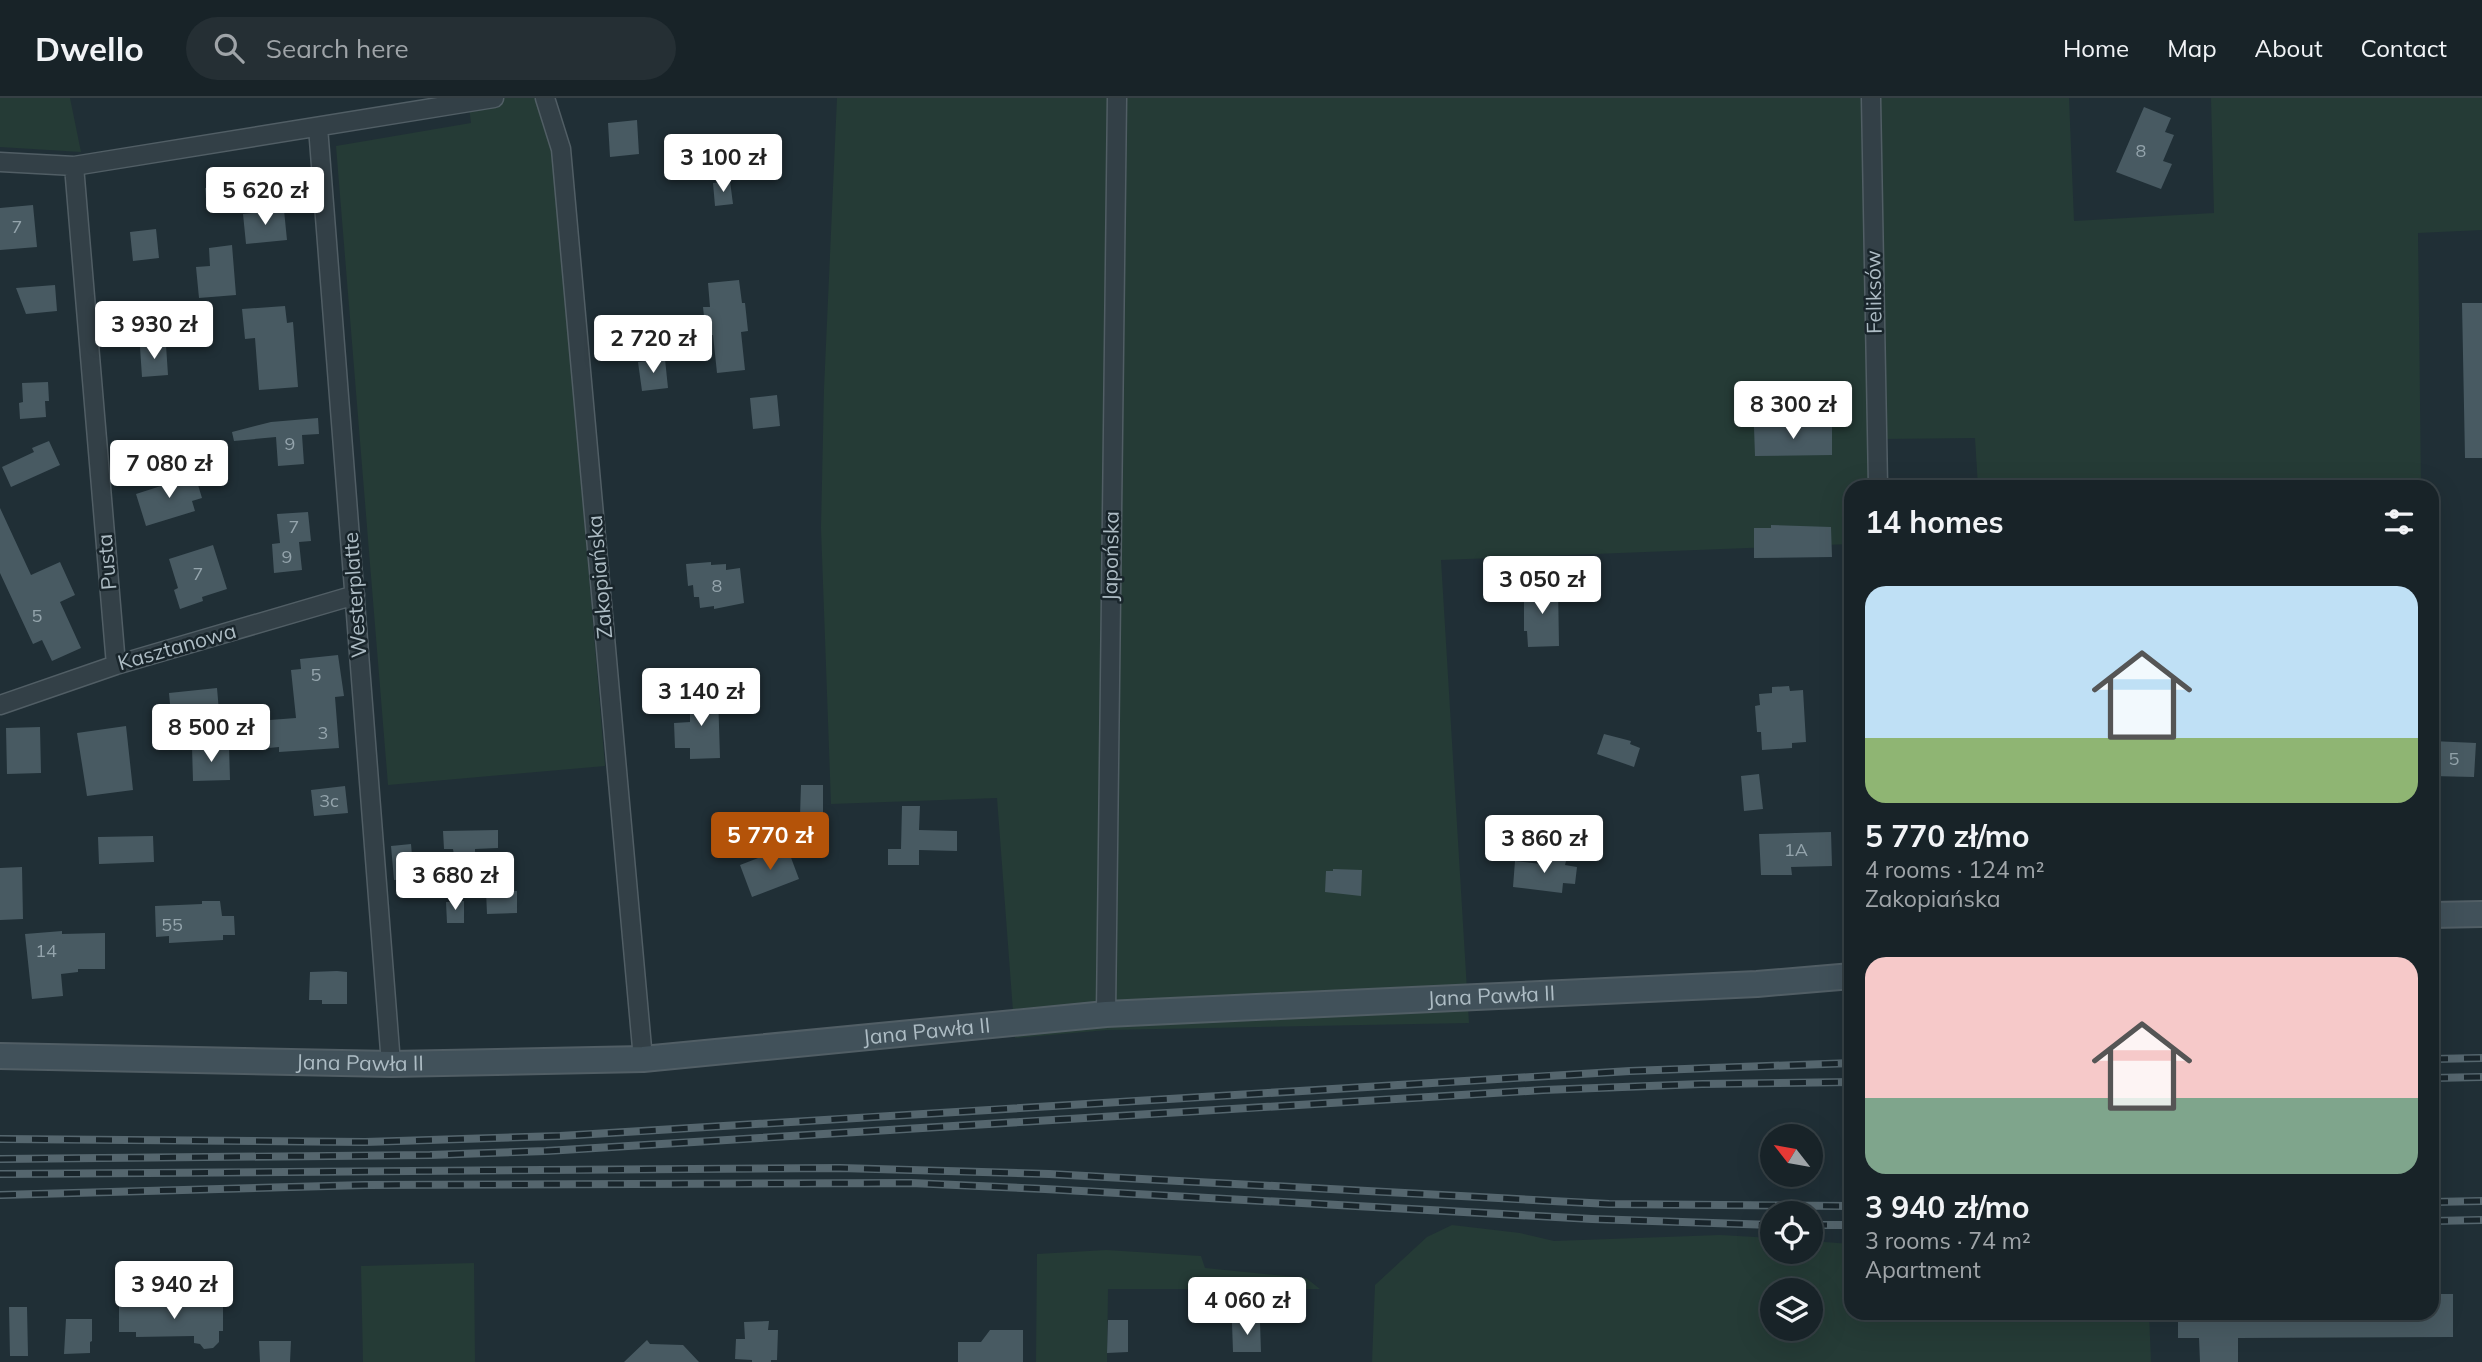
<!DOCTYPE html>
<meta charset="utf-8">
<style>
:root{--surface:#182328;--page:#252f34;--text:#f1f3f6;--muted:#9fa4a8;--line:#364045;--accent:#b45309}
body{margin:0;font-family:Mulish,sans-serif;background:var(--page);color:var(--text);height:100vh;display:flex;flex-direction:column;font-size:26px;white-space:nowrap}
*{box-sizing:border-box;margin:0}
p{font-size:23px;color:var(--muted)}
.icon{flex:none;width:38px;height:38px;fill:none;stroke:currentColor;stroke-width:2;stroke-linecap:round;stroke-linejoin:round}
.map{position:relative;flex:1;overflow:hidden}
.side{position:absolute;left:1844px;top:382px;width:595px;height:840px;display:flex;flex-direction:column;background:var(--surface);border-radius:21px;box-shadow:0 7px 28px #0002,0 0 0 2px var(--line)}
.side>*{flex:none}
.needle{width:46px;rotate:301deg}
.tools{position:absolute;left:1760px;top:1026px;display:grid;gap:14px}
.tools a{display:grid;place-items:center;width:63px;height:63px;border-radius:50%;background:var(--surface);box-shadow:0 7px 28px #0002,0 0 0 2px var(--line);font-size:35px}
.price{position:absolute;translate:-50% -60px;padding:0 16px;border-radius:7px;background:#fff;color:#222;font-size:23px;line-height:46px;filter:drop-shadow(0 2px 4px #0008)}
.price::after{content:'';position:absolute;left:50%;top:42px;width:21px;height:16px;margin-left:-10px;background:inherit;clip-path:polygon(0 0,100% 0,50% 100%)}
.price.active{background:var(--accent);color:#fff}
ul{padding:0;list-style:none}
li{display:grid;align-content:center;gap:14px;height:371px;padding:0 21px}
li span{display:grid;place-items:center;height:217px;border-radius:21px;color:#555}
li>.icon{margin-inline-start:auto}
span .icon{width:126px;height:126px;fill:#fffc;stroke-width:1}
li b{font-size:30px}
h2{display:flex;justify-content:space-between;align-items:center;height:84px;padding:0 21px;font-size:30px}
header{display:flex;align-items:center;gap:42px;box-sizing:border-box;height:98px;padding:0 35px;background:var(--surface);border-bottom:2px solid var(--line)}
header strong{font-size:33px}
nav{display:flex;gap:38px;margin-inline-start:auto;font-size:24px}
.search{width:490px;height:63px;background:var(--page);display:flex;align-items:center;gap:18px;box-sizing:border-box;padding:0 24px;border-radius:38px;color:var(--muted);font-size:26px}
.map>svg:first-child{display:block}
.green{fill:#253b36;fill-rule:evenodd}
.building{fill:#485a62}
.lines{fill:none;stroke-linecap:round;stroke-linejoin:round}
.minor-casing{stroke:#515e65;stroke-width:21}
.secondary-casing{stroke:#515e65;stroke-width:28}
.minor{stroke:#334047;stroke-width:18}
.secondary{stroke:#41515a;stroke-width:24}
.rail-casing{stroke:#55666e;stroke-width:8}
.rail{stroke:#19252b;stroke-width:5;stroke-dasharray:16;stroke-linecap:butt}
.labels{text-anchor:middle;stroke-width:5;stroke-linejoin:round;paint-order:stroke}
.number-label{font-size:18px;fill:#94a4ac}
.street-label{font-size:21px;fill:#adbcc4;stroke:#19252b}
</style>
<header>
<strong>Dwello</strong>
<div class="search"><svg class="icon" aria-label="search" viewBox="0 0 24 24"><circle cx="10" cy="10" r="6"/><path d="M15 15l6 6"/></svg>Search here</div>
<nav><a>Home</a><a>Map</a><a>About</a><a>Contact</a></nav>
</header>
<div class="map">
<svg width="2482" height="1264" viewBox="0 0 2482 1264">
<rect width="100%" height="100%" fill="#202f36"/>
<path class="green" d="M 0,0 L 70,0 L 81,54 L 0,49 Z
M 468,0 L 541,0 L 553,53 L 605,668 L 388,687 L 336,48 L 471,25 Z
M 837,0 L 2069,0 L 2074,123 L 2214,115 L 2211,0 L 2482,0 L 2482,132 L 2418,135 L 2421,388 L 1978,388 L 1975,340 L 1882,341 L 1883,388 L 1852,388 L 1851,446 L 1441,462 L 1469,925 L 1107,932 L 1015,940 L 997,700 L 831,706 L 821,430 L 824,291 Z
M 1452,1127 L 1520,1135 L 1554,1143 L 1720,1137 L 1773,1140 L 1773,1153 L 1811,1153 L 1811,1143 L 1851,1146 L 1852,1214 L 2149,1215 L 2151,1264 L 1372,1264 L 1375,1187 L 1427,1139 ZM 1773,1192 L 1811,1192 L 1811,1230 L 1773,1230 Z
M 1106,1152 L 1201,1158 L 1205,1170 L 1306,1180 L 1320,1191 L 1108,1191 L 1107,1264 L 1036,1264 L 1037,1156 Z
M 474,1165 L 475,1264 L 363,1264 L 361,1168 Z"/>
<path class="building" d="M 2144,9 L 2171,20 L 2165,34 L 2174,37 L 2163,63 L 2172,66 L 2161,91 L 2116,74 Z
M 637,22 L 639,56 L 610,59 L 608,25 Z
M 730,83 L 733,106 L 715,108 L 713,85 Z
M 225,88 L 227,110 L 207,112 L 205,90 Z
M 33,107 L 37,149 L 0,152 L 0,110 Z
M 284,112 L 287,142 L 246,146 L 243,116 Z
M 156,131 L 159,160 L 133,163 L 130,134 Z
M 232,147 L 236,197 L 199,200 L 196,169 L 210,168 L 209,150 Z
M 739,182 L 742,205 L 745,205 L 748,233 L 741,234 L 745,272 L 717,275 L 713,237 L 706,237 L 703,209 L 710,209 L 708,185 Z
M 55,187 L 57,213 L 26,216 L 16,190 Z
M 2462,205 L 2482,205 L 2482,360 L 2465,360 Z
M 285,208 L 287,225 L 293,224 L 298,289 L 259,292 L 255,240 L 245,241 L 242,211 Z
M 166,247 L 168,277 L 142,279 L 140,249 Z
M 665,261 L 668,290 L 642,293 L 638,264 Z
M 48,284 L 49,303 L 45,303 L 46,319 L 20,321 L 19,305 L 23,304 L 22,285 Z
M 777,297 L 780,328 L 753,331 L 750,300 Z
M 318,320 L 319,336 L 302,337 L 304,366 L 278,368 L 276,339 L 234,343 L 232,334 L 271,324 Z
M 1832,327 L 1832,357 L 1755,358 L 1754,329 Z
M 49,343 L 60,367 L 11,389 L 2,369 L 34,354 L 32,350 Z
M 195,377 L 202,400 L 192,403 L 195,413 L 146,428 L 136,396 Z
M 0,410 L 31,477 L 60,464 L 75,497 L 60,504 L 81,550 L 52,563 L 42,542 L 33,546 L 0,475 Z
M 308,414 L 311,443 L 299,444 L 302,472 L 274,475 L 272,446 L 280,445 L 277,416 Z
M 1771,427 L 1831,429 L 1832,459 L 1754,460 L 1754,430 L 1771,430 Z
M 213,447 L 227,491 L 202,499 L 203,503 L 180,511 L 174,492 L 178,490 L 169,461 Z
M 711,464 L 711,467 L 726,466 L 726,472 L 740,470 L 744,505 L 714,511 L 714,508 L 700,510 L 699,499 L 694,499 L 693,487 L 688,488 L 686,466 Z
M 1527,487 L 1558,487 L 1559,548 L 1528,549 L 1527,533 L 1524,533 L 1524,504 L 1527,504 Z
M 338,557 L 344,598 L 335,599 L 339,650 L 279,654 L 279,649 L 259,651 L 257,623 L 296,620 L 291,572 L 301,571 L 300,561 Z
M 1789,588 L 1790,593 L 1803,592 L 1806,644 L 1792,645 L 1792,650 L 1762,652 L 1761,634 L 1757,634 L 1755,608 L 1760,607 L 1759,596 L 1772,595 L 1772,589 Z
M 217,590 L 219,613 L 171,617 L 169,595 Z
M 690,596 L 718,596 L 720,660 L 690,661 L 690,650 L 675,650 L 674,625 L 690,624 Z
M 126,628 L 133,692 L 87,698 L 77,635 Z
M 40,629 L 41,675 L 7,676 L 6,630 Z
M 1604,636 L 1631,643 L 1630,646 L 1640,650 L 1634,669 L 1597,656 Z
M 2432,643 L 2476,645 L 2474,679 L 2432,678 Z
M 229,648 L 230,682 L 193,683 L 192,649 Z
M 1759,676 L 1763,711 L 1744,713 L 1741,678 Z
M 801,687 L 823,687 L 823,718 L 800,718 Z
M 345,688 L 348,715 L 314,718 L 311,692 Z
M 902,708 L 920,708 L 919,732 L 957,733 L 957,753 L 919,752 L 919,767 L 888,767 L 888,751 L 901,751 Z
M 498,732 L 498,750 L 475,751 L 475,757 L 454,757 L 453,751 L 444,751 L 443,733 Z
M 1831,734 L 1832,768 L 1791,769 L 1792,777 L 1761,777 L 1759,736 Z
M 153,738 L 154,764 L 99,766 L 98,739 Z
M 411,746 L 414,781 L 394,782 L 391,748 Z
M 787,749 L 799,781 L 752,799 L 740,767 Z
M 1541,761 L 1566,763 L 1565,767 L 1577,769 L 1575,786 L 1563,785 L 1562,795 L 1513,789 L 1515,763 L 1541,766 Z
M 22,769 L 23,821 L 0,822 L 0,770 Z
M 1333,771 L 1362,772 L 1361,798 L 1325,794 L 1326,773 L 1333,773 Z
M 486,793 L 517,793 L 517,815 L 487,816 Z
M 202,803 L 220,803 L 222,818 L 234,818 L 235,837 L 223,837 L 223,842 L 169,845 L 169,838 L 156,839 L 155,808 L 202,806 Z
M 464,803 L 464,825 L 447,825 L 446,804 Z
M 62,833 L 62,836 L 105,835 L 105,871 L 78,871 L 78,874 L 61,876 L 63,898 L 32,901 L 25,836 Z
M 337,873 L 347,874 L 347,906 L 322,906 L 322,902 L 309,902 L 310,874 Z
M 2432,1196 L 2453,1196 L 2453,1239 L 2238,1240 L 2238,1264 L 2200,1264 L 2199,1240 L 2178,1240 L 2178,1214 L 2432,1214 Z
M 136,1204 L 223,1206 L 223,1233 L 219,1233 L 219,1244 L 213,1250 L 204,1251 L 200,1246 L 194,1245 L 194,1238 L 136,1239 L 136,1234 L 119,1234 L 119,1208 L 136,1208 Z
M 9,1209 L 27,1209 L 28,1258 L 10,1258 Z
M 66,1221 L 92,1221 L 92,1243 L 90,1244 L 90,1255 L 64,1256 Z
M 1108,1222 L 1128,1222 L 1128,1254 L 1107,1255 Z
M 769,1223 L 768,1232 L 778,1232 L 777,1262 L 771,1262 L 771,1264 L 752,1264 L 752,1262 L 735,1261 L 736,1241 L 745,1241 L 744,1224 Z
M 1260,1224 L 1261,1254 L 1233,1254 L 1232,1225 Z
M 990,1232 L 1023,1232 L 1023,1264 L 958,1264 L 958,1244 L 981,1244 Z
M 647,1242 L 650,1246 L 683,1247 L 699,1264 L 624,1264 Z
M 259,1243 L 291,1243 L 290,1264 L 260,1264 Z"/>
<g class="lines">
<g class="minor-casing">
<path id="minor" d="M 545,0 L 561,51 L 643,961
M 1871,0 L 1878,388
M 318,29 L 391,966
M 0,64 L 74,68 L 494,0
M 74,68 L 116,567
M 0,607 L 116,567 L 355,497
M 1106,916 L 1117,0"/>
</g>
<g class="secondary-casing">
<g id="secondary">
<path d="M 2432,817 L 2482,816"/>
<path id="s1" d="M 0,958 L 391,966 L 643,961 L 1106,916 L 1757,886 L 1852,878"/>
</g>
</g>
<use href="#minor" class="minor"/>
<use href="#secondary" class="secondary"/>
<g class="rail-casing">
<path id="rail" d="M 2432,961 L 2482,960
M 2432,980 L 2482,979
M 0,1041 L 365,1044 L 560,1038 L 1630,973 L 1852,965
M 0,1061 L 430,1057 L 546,1053 L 1543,992 L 1702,986 L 1852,984
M 0,1076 L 840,1070 L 1049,1076 L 1609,1106 L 1852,1108
M 0,1097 L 365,1087 L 911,1085 L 1045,1091 L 1592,1121 L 1773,1127
M 2432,1104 L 2482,1103
M 2432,1123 L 2482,1122
M 1811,1127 L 1852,1127"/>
</g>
<use href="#rail" class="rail"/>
</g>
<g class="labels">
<g class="number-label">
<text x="2141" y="59">8</text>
<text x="17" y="135">7</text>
<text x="290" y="352">9</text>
<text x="294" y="435">7</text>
<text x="287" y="465">9</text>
<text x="198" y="482">7</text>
<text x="717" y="494">8</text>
<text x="37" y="524">5</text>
<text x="316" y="583">5</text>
<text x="323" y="641">3</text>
<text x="2454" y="667">5</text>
<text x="329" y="709">3c</text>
<text x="1796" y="758">1A</text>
<text x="172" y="833">55</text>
<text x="46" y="859">14</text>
</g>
<g class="street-label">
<text transform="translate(1874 194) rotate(-91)" y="7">Feliksów</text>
<text transform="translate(1111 458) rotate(-89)" y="7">Japońska</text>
<text transform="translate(107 464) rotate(-95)" y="7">Pusta</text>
<text transform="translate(600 479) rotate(-95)" y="7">Zakopiańska</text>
<text transform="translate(355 497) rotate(-94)" y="7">Westerplatte</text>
<text transform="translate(177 549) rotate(-16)" y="7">Kasztanowa</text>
<text dy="7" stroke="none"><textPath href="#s1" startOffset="1494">Jana Pawła II</textPath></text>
<text dy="7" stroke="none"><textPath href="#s1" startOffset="928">Jana Pawła II</textPath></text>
<text dy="7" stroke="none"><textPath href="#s1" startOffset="360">Jana Pawła II</textPath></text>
</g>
</g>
</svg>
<div class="tools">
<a><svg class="needle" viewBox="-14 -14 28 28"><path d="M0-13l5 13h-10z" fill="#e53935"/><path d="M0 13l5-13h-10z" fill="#9fa4a8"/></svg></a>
<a><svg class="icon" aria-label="locate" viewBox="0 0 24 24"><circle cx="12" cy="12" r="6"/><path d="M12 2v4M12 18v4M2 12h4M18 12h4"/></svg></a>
<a><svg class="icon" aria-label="layers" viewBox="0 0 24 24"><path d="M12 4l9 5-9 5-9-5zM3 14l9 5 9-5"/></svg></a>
</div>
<b class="price" style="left:723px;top:96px">3 100 zł</b>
<b class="price" style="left:265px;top:129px">5 620 zł</b>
<b class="price" style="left:154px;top:263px">3 930 zł</b>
<b class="price" style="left:653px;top:277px">2 720 zł</b>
<b class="price" style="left:1793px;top:343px">8 300 zł</b>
<b class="price" style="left:169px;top:402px">7 080 zł</b>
<b class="price" style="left:1542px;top:518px">3 050 zł</b>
<b class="price" style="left:701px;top:630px">3 140 zł</b>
<b class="price" style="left:211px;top:666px">8 500 zł</b>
<b class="price active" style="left:770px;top:774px">5 770 zł</b>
<b class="price" style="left:1544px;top:777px">3 860 zł</b>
<b class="price" style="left:455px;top:814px">3 680 zł</b>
<b class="price" style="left:174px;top:1223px">3 940 zł</b>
<b class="price" style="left:1247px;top:1239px">4 060 zł</b>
<section class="side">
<h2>14 homes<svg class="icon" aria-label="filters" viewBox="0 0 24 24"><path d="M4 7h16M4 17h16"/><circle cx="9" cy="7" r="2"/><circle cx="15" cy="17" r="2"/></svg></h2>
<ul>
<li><span style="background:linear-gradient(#bfe0f5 70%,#8fb573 0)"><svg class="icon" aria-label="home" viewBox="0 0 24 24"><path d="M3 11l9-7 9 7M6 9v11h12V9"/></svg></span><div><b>5 770 zł/mo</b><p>4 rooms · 124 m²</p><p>Zakopiańska</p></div></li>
<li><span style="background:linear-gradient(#f6c9c9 65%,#7fa58c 0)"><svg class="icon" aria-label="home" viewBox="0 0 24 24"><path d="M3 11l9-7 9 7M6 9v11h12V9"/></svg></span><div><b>3 940 zł/mo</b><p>3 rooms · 74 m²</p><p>Apartment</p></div></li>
</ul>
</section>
</div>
